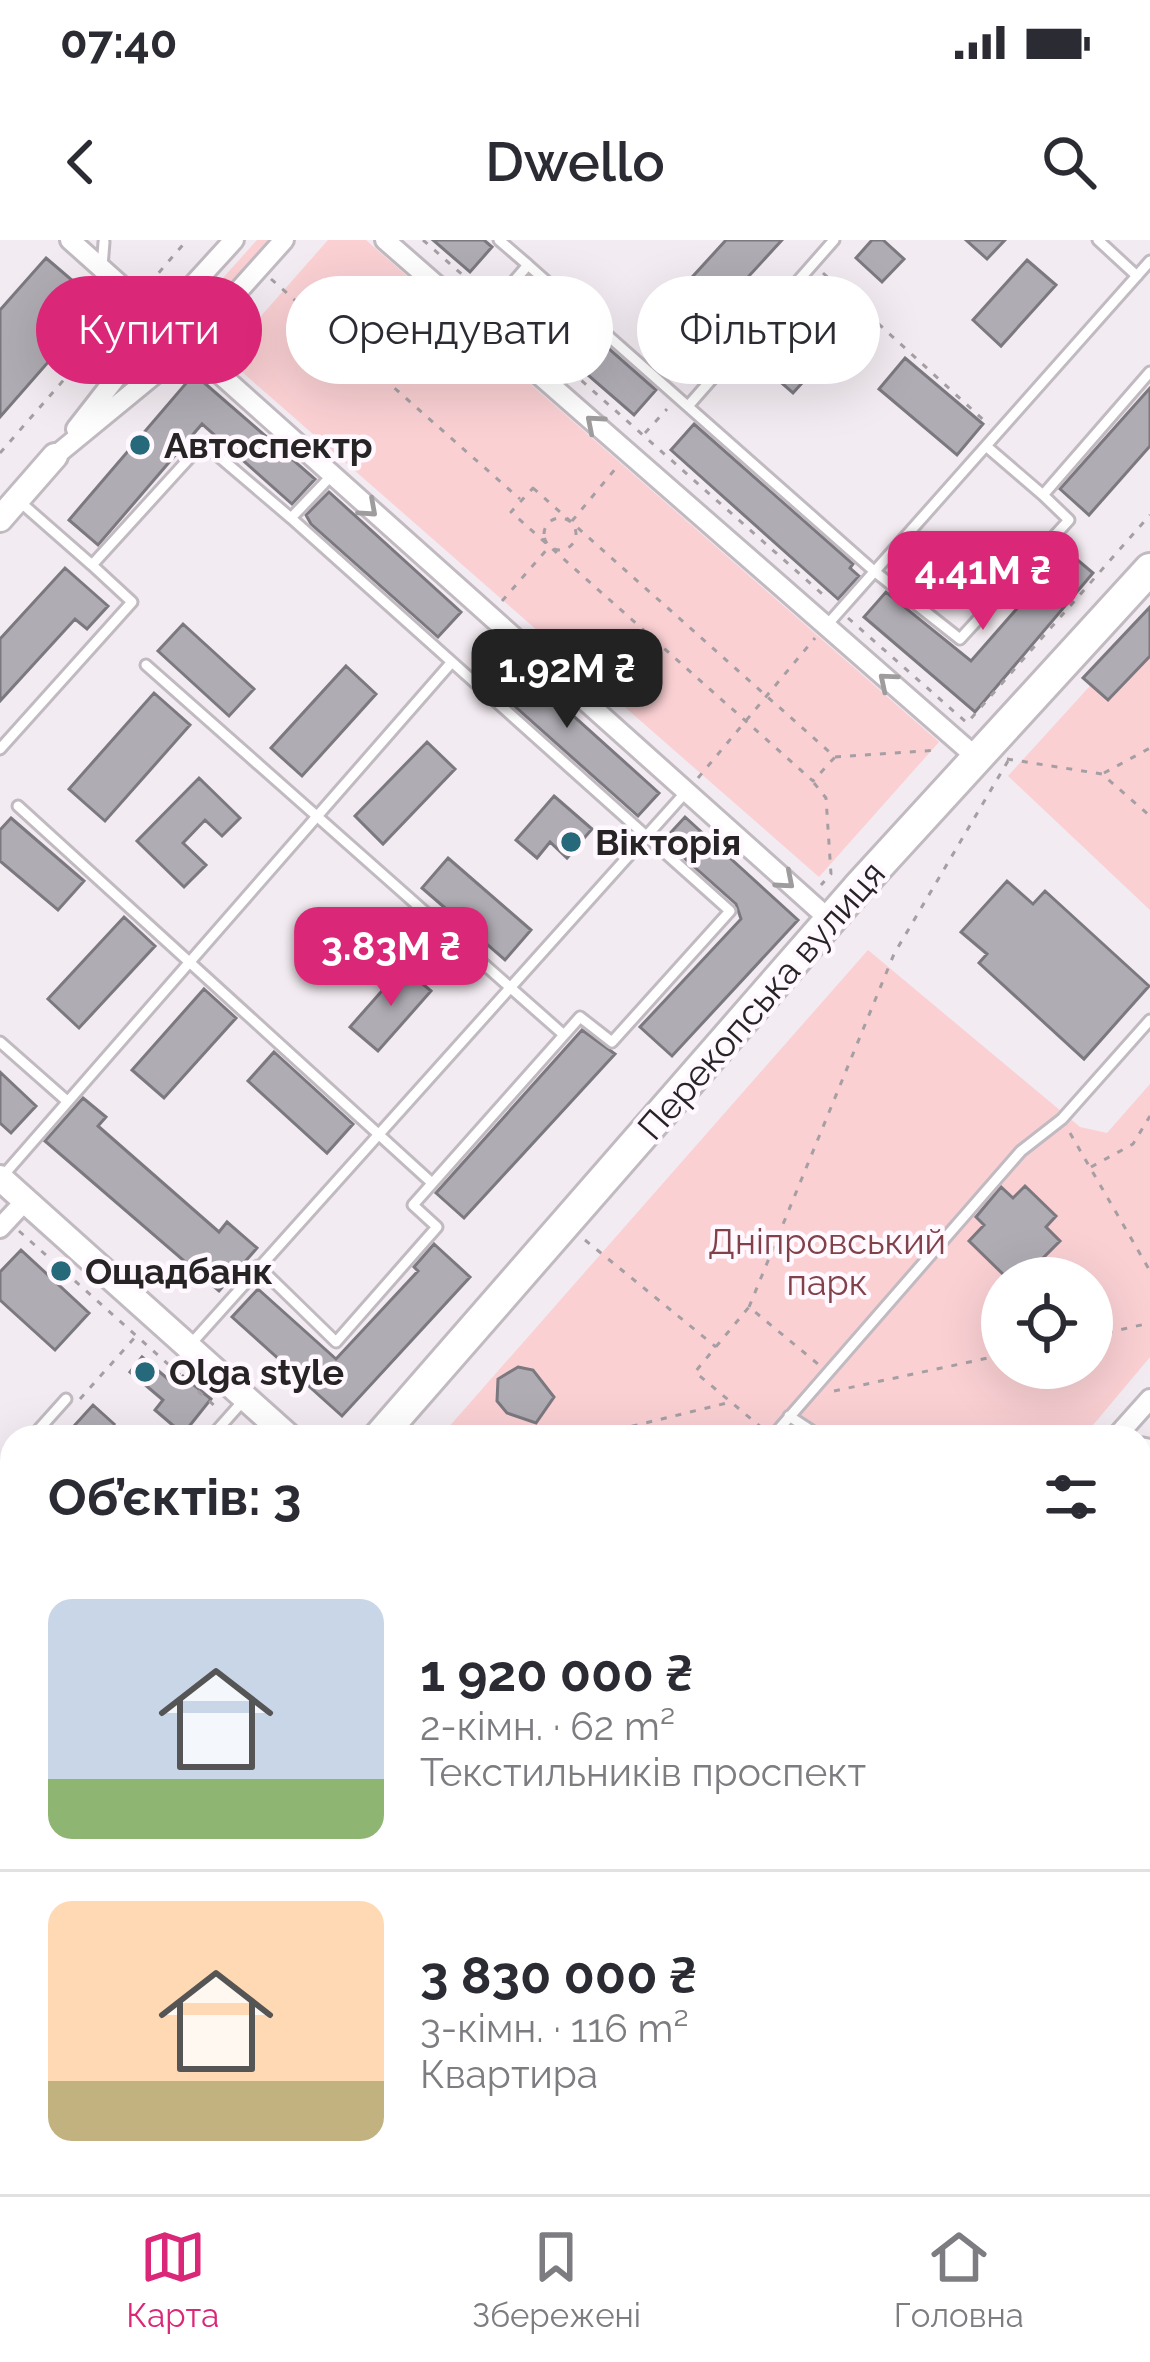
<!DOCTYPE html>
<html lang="uk">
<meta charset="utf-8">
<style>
:root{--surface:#fff;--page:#f2f2f3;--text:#2b2b33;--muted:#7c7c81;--line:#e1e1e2;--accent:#db2777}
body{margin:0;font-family:Raleway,sans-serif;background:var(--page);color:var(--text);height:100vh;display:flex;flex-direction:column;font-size:45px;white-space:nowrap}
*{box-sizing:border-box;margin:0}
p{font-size:39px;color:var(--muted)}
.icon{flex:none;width:66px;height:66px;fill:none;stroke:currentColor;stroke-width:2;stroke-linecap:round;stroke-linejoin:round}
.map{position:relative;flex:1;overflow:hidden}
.drawer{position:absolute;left:0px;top:1185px;width:1152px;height:771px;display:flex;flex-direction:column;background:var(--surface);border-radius:36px 36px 0 0;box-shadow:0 12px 48px #0002}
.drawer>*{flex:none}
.guide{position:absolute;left:36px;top:36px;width:1080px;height:108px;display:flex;gap:24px}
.tools{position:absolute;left:981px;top:1017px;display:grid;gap:24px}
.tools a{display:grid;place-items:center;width:132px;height:132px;border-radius:50%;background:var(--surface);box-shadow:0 12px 48px #0002;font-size:60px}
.price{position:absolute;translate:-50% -102px;padding:0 27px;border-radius:24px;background:var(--accent);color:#fff;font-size:39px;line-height:78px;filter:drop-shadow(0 3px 6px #0008)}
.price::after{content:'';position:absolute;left:50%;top:72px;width:36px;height:27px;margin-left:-18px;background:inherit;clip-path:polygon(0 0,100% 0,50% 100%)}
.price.active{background:#222;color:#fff}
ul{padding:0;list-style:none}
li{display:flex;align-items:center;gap:36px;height:300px;padding:0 48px}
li+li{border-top:3px solid var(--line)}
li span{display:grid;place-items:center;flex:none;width:336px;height:240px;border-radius:24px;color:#555}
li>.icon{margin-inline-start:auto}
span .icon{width:144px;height:144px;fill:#fffc;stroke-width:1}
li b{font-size:51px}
h2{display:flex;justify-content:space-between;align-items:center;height:144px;padding:0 48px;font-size:51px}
.pill{padding:0 42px;border-radius:54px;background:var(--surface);box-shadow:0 12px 48px #0002;font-size:42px;line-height:108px}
.pill.active{background:var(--accent);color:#fff}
.status{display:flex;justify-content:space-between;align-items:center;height:84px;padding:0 60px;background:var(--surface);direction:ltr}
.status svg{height:33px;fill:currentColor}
header{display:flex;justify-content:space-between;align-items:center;height:156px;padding:0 48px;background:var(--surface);font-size:54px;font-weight:600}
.dock{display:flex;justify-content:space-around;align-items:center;height:168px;border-top:3px solid var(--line);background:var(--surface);font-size:33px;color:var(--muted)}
.dock a{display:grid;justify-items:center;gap:6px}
.dock .active{color:var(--accent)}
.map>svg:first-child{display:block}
.green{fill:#fad0d3;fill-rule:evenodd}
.building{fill:#b0acb4;stroke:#7b787f;stroke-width:3}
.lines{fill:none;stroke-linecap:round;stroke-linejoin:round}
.service-casing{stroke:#c1bac0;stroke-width:15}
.minor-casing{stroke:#c1bac0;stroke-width:24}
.tertiary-casing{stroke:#c1bac0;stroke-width:30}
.primary-casing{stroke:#c1bac0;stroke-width:36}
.path{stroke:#a59fa4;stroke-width:3;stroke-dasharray:6 9;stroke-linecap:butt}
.service{stroke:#fff;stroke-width:9}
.minor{stroke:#fff;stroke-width:18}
.tertiary{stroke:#fff;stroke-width:24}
.primary{stroke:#fff;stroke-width:30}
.oneway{stroke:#9e9c9d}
.poi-dot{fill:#25697b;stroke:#fff8fe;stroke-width:4.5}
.labels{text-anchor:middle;stroke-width:9;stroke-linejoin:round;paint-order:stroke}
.poi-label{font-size:36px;font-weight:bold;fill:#272426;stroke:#fff8fe;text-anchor:start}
.street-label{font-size:36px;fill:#272426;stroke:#fff8fe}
.park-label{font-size:36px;fill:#814149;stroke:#fff8fe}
</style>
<div class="status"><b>07:40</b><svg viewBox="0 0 49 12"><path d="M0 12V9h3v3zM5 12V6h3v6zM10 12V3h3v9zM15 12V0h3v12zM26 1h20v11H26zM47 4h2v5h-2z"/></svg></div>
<header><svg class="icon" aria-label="back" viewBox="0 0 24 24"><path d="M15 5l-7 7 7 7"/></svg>Dwello<svg class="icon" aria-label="search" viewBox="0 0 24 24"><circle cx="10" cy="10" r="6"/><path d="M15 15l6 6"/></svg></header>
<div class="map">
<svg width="1150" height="1954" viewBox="0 0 1150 1954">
<rect width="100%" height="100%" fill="#f2ebf1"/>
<path class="green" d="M 257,0 L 273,0 L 214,66 L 205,58 Z
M 328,0 L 366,0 L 939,502 L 819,637 L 225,117 Z
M 1150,380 L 1150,670 L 1008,536 Z
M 868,710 L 1080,887 L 1107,893 L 1150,844 L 1150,1117 L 1083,1197 L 440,1197 ZM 1002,1038 L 1092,1038 L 1092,1128 L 1002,1128 Z"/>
<path class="building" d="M 433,0 L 484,0 L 492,7 L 470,32 Z
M 726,0 L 782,0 L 703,86 L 673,58 Z
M 872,0 L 883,0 L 904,19 L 882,42 L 856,18 Z
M 966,0 L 1005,0 L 987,19 Z
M 46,18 L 81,48 L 89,39 L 107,55 L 0,177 L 0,70 Z
M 1027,20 L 1056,45 L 1001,106 L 973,80 Z
M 534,43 L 656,150 L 634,175 L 513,70 Z
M 830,47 L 862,77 L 793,153 L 760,124 Z
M 905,118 L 983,184 L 957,215 L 879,149 Z
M 194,134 L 315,239 L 292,264 L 202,184 L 98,305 L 69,280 Z
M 1150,148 L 1150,206 L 1089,275 L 1060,249 Z
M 694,184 L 853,324 L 850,328 L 859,336 L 838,359 L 671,210 Z
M 329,252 L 461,372 L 438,397 L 311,284 L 306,275 Z
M 1061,306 L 1093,333 L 975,472 L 864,377 L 886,352 L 971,421 L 1049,332 L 1043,327 Z
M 65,328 L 108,366 L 87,389 L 75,379 L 0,461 L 0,399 Z
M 1150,367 L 1150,416 L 1108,460 L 1083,438 Z
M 183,384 L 254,449 L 229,476 L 158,411 Z
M 497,407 L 659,553 L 638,576 L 475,431 Z
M 346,426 L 376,454 L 302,536 L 271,508 Z
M 154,453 L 190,485 L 105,581 L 69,549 Z
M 427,502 L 455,529 L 383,604 L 355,576 Z
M 199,538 L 240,578 L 222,596 L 205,580 L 183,603 L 206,625 L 184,647 L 137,601 Z
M 554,556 L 592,589 L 567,618 L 550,602 L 537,618 L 516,600 Z
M 685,577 L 798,680 L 672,816 L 640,787 L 741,679 L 736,664 L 664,600 Z
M 11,578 L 84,641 L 58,670 L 0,621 L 0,590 Z
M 448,618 L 531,690 L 505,720 L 422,648 Z
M 1007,641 L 1033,664 L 1045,651 L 1149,746 L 1084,819 L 979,723 L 987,714 L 961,692 Z
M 124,677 L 155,706 L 79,788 L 48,759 Z
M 403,727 L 431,751 L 378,811 L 350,787 Z
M 204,749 L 236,778 L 164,858 L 132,830 Z
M 582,790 L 615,814 L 464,978 L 436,953 Z
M 274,812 L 353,884 L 327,913 L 248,841 Z
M 0,832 L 36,866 L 11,893 L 0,883 Z
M 83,858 L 106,877 L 98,886 L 219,992 L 227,982 L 257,1008 L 219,1051 L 45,901 Z
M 1025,946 L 1056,976 L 1046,987 L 1060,1001 L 1023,1038 L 1007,1038 L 969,1001 L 984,985 L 976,977 L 1001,947 L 1013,958 Z
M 434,1004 L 470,1037 L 342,1176 L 232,1077 L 258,1049 L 336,1119 L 418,1031 L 414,1027 Z
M 21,1010 L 89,1073 L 55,1110 L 0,1060 L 0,1032 Z
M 142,1117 L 175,1145 L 183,1136 L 211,1159 L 183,1194 L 155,1170 L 163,1160 L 130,1132 Z
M 518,1127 L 533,1130 L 554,1157 L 536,1183 L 507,1173 L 497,1161 L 498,1139 Z
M 93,1165 L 114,1184 L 102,1197 L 64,1197 Z"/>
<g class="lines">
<g class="service-casing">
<path id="service" d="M 499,0 L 528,25
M 1098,0 L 1137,36
M 102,27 L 104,2
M 478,83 L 528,25 L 874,331 L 960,399 L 1069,280 L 1043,255 L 1150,132
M 689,165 L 834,0
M 986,206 L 1043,255
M 19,261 L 92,325
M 827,385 L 1150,21
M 146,425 L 564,795
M 0,509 L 132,362 L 92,325 L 203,203 L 291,278 L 332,235
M 18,566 L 432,943
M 0,802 L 67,861
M 1,938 L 451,423
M 258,1026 L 336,1102 L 437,987 L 413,965 L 580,777 L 612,802 L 730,671 L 291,278
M 189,1106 L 685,553
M 789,1176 L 815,1193
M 32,1197 L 66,1159
M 211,1197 L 243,1161
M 772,1197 L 1021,911 L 1062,879 L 1150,780
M 0,1232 L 12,1219
M 0,1434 L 12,1420"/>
</g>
<g class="minor-casing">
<path id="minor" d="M 70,0 L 830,680
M 385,0 L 976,517
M 76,189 L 161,80 L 234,0
M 55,216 L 189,106 L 284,0
M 0,988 L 26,960
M 1116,1197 L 1150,1159
M 1140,1207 L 1150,1209
M 1140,1347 L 1150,1333
M 0,1446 L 12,1469
M 1140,1593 L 1150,1581
M 1140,1715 L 1150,1722
M 0,1875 L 12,1885
M 84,1944 L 96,1954
M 633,1944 L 645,1954
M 1120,1944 L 1129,1954
M 109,1954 L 118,1944
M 477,1954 L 485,1944
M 879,1954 L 887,1944"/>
</g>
<g class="tertiary-casing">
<path id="tertiary" d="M 0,279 L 55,216
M 0,938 L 289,1197"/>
</g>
<g class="primary-casing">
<path id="primary" d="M 379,1197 L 857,649 L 1150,329
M 0,1625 L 12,1611"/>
</g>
<path class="path" d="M 423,0 L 482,52
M 823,33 L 989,185
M 271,39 L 520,259
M 149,44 L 187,0
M 503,71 L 828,359
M 645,193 L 667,169
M 0,213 L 122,73
M 533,248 L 835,517 L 813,541 L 511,272 Z
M544 294a16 16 0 1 1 32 0a16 16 0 1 1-32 0Z
M 572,281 L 616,228
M 502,361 L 549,307
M 848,378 L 967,483 L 1150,275
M 835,517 L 939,510
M 1007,519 L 1102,534 L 1150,576
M 1104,533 L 1150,508
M 698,538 L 815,398
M 814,543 L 826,558 L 831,634 L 821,645
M 1070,893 L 1150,1031
M 1091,927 L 1133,904 L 1150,876
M 19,991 L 217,1168
M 585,1000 L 716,1107
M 749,1067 L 894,714 L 1008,521
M 1092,1096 L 1150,1083
M 834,1151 L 1002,1115
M 80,1159 L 137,1095
M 762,1188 L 695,1132 L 749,1067 L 818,1124
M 588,1197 L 731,1162
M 0,1581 L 12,1567
M 0,1674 L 12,1660"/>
<use href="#service" class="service"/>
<use href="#minor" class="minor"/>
<use href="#tertiary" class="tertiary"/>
<use href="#primary" class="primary"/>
</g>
<defs><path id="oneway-chevron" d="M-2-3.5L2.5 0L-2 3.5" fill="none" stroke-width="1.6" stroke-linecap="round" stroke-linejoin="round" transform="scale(3)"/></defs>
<g class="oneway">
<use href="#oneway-chevron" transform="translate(594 183) rotate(-139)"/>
<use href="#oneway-chevron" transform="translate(369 269) rotate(42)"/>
<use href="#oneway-chevron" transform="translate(887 441) rotate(-140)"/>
<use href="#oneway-chevron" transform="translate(786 641) rotate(41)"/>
</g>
<g class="poi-dot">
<circle cx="140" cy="205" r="12"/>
<circle cx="571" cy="602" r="12"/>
<circle cx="61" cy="1031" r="12"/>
<circle cx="145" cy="1132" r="12"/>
</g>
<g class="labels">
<g class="poi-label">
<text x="164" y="218">Автоспектр</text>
<text x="595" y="615">Вікторія</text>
<text x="85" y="1044">Ощадбанк</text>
<text x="169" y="1145">Olga style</text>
</g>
<g class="street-label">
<text transform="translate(761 760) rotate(-49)" y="13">Перекопська вулиця</text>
</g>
<g class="park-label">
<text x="827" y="1014">Дніпровський<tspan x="827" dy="41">парк</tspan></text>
</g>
</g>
</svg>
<div class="tools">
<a><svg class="icon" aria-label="locate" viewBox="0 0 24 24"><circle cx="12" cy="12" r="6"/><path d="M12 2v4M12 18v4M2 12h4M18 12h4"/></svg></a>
</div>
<b class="price" style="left:983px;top:393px">4.41M ₴</b>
<b class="price active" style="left:567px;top:491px">1.92M ₴</b>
<b class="price" style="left:391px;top:769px">3.83M ₴</b>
<div class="guide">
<a class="pill active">Купити</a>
<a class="pill">Орендувати</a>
<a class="pill">Фільтри</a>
</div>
<section class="drawer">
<h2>Об’єктів: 3<svg class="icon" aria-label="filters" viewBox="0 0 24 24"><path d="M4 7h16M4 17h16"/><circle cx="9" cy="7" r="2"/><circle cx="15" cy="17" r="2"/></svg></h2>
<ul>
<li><span style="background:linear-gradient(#c9d6e8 75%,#8fb573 0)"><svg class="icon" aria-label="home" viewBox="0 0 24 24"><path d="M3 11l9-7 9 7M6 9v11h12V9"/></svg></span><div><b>1 920 000 ₴</b><p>2-кімн. · 62 m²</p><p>Текстильників проспект</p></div></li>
<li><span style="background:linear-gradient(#ffd9b3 75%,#c2b280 0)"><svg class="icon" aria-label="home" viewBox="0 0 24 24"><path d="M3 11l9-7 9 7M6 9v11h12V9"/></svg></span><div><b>3 830 000 ₴</b><p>3-кімн. · 116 m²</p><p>Квартира</p></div></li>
</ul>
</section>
</div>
<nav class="dock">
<a class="active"><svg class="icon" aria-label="map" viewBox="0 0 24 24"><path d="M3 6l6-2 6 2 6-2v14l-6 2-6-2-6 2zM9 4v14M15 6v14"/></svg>Карта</a>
<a><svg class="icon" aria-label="saved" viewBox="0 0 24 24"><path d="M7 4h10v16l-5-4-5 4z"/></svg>Збережені</a>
<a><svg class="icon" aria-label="home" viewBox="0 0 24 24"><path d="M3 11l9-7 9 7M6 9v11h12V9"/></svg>Головна</a>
</nav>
